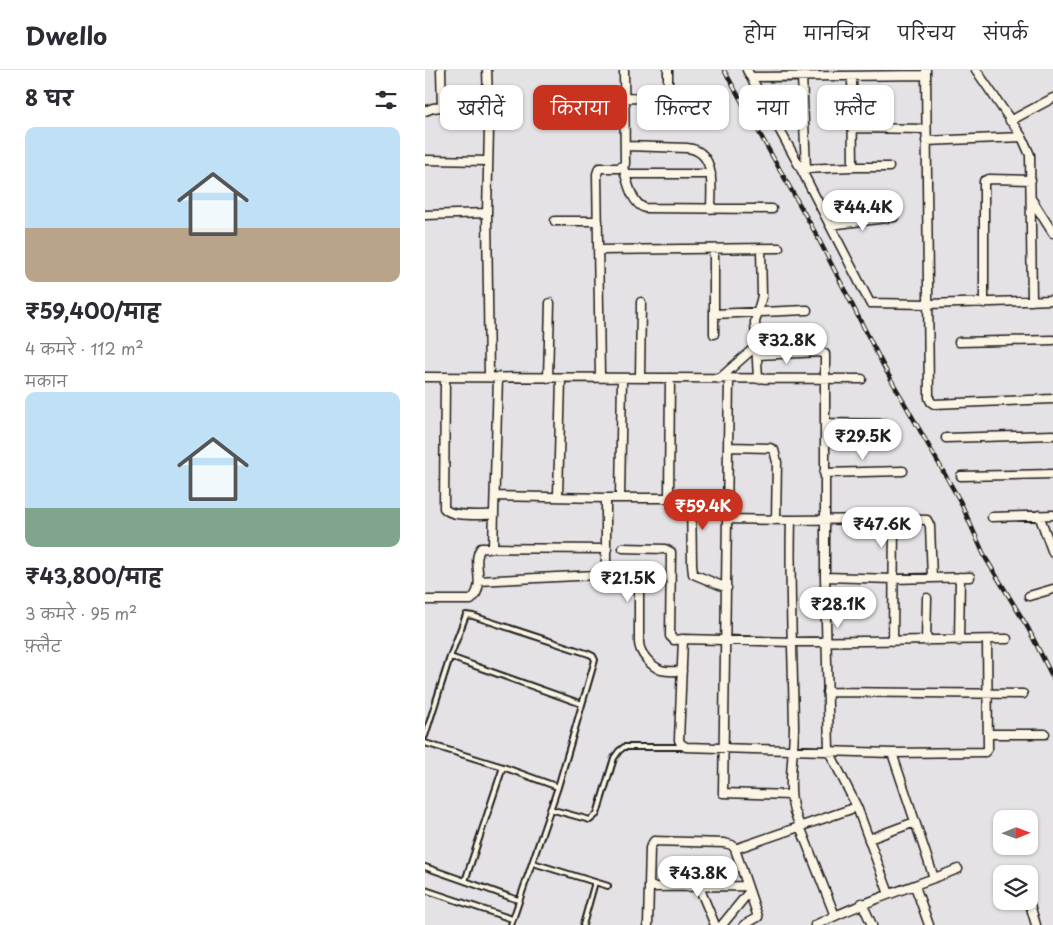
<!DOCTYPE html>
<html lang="hi">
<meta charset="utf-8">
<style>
:root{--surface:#fff;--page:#f2f2f3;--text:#2b2b33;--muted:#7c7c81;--line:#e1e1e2;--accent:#c8321e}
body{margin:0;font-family:"Playpen Sans","Playpen Sans Deva",sans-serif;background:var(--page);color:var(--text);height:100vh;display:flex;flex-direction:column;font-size:19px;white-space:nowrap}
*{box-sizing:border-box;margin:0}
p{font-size:16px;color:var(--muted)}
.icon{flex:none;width:28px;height:28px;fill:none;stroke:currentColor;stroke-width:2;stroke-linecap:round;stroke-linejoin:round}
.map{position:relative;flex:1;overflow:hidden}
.panel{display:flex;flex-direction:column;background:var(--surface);width:425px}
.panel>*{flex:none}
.banner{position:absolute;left:15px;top:15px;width:475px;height:45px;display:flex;gap:10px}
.needle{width:32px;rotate:89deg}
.controls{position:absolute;left:568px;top:740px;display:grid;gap:10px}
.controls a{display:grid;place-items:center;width:45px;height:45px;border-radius:10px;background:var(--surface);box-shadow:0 1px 4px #0004;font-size:25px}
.price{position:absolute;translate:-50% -42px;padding:0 11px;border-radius:18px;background:#fff;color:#222;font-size:16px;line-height:32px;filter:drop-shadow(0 1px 2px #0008)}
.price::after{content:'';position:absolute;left:50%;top:30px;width:15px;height:11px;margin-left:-8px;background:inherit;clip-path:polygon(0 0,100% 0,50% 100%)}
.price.current{background:var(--accent);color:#fff}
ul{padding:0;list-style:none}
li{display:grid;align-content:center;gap:10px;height:265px;padding:0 25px}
li span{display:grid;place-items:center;height:155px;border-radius:10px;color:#555}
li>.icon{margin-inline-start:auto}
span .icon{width:90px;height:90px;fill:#fffc;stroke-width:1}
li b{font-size:21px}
h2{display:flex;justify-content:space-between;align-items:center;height:60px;padding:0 25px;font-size:21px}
.tag{padding:0 18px;border-radius:10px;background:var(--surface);box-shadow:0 1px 4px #0004;font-size:18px;line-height:45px}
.tag.current{background:var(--accent);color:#fff}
header{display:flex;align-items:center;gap:30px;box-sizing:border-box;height:70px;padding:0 25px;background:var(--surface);border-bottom:1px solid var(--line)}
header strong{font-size:24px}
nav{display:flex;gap:28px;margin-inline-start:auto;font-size:18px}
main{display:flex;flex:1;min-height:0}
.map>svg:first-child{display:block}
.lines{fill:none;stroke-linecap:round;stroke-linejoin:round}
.service-casing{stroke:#1c1c1c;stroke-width:8}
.minor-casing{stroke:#1c1c1c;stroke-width:11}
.service{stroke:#fcf5e5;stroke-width:4}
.minor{stroke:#fcf5e5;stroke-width:8}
.rail-casing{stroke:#1c1c1c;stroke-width:4.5}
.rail{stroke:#fcf5e5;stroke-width:2.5;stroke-dasharray:8;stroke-linecap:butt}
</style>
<header>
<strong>Dwello</strong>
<nav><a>होम</a><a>मानचित्र</a><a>परिचय</a><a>संपर्क</a></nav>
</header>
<main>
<section class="panel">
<h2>8 घर<svg class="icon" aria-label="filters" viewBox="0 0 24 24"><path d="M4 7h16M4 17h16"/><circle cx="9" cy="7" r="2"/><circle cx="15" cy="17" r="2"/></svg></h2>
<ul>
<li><span style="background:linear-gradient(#bfe0f5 65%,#b9a48a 0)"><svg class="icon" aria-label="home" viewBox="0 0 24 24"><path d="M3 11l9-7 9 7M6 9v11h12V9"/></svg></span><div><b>₹59,400/माह</b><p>4 कमरे · 112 m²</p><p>मकान</p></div></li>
<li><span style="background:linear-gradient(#bfe0f5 75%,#7fa58c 0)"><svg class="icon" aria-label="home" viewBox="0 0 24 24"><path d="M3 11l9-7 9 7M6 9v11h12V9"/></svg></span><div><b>₹43,800/माह</b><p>3 कमरे · 95 m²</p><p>फ़्लैट</p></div></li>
</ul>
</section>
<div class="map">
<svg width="628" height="855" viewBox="0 0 628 855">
<rect width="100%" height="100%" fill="#e5e2e5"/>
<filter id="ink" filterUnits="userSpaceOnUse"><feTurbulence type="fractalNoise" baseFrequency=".02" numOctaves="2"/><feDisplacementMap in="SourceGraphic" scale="10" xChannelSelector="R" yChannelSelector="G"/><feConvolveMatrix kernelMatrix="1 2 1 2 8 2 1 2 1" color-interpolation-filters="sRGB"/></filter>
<g filter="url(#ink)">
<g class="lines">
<g class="service-casing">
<path id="service" d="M 25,587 L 157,634
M 0,666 L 25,587 L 41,545 L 48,546 L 164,584 L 168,586 L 170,590 L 133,717 L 86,855
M 0,673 L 78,697 L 133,717
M 125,739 L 165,750 L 172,744 L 189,688 L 194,681 L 199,677 L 258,677
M 108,793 L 183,816
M 0,797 L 40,811 L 78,697
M 40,811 L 93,830
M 0,820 L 87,849
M 158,855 L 170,812"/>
</g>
<g class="minor-casing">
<path id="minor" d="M 16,0 L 17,37
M 62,0 L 64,58 L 62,143 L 64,307
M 243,0 L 243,29
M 322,0 L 376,99 L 445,233 L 503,234 L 628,230
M 501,0 L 504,328 L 506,332 L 509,334 L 628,329
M 551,0 L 597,67 L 605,85 L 607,231
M 377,6 L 381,99
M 326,7 L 501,5
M 200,28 L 270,29
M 135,33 L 200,35
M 0,41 L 8,38 L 64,31
M 585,51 L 628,28
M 428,58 L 501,59
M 501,71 L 597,67
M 201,76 L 262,78 C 292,81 286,117 286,139
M 0,90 L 63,91
M 198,97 C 202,109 206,134 220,138 L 347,139
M 428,97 L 464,97
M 376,99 L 428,97 L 427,6
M 200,104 L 286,104
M 607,130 L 628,163
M 0,145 L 62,143
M 130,151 L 173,151
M 405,155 L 469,147
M 289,179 L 289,264
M 174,180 L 354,178
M 559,233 L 559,111 L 564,109 L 606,110
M 289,244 L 382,240
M 534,272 L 628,270
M 332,285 L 396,282 L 400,284 L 400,507 L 404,681 L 432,737 L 464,824
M 175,306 L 172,104 L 174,98 L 194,98 L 200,94 L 199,0
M 0,307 L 437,309
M 20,307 L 19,438 C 26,448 56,444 69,445
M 123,308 L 125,233
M 215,308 L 216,232
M 294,309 L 331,276
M 304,309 L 298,723 L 366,725
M 333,309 L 330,252 L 337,226 L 336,179
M 400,353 L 459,354
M 521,368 L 628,365
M 303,377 L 345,378 L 349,380 L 352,392 L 351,450
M 399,403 L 478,401
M 536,406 L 628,404
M 70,426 L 181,428
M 133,426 L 136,308
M 195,427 L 197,308
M 244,427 L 245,308
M 266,428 L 267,494 L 268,504 L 302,518
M 614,445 L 628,483
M 567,447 L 628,445
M 302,449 L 366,450 L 469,449 L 502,450 L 505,456 L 507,508
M 366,450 C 364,519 368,588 369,657 C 369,685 362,714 369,741 L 410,846 C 450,828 492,815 533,799
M 68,477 L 73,307
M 198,478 L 240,479 L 246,482 L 245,566 L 249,570 L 258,569
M 181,506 L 181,428 L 266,428 L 302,426
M 400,507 L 468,509 L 545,507
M 54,511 L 211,503 L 213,505 L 214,510 L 214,573 C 215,584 226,596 236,600 C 243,602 250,601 257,601
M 604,526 L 628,519
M 0,530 L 46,530 C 63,514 45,493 56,478 L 182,479
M 562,570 L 563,678 L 560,682 L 467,683 L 261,677 L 256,674 L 254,670 L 258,569 L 368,572 L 582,569
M 468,571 L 469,449
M 501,571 L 502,528
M 534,571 L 535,507
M 402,622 L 598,624
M 563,664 L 620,664
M 467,683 L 509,808
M 444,769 L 490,752
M 490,816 L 504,855
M 224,817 L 321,816
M 274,817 L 290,855
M 604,831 L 611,855
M 437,833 L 447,855
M 223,855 L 225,778 L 229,771 L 299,773 L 307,775 L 310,779
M 297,855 L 324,822
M 319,855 L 333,847 L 310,779 L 432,737
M 390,855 L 410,846"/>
</g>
<use href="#service" class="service"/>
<use href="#minor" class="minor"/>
<g class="rail-casing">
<path id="rail" d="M 299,0 L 391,164 L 459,297 L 535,431 L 560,487 L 603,558 L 628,608"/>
</g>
<use href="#rail" class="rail"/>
</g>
</g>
</svg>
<div class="controls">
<a><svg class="needle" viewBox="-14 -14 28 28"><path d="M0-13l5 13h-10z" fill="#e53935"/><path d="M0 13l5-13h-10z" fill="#7c7c81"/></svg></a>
<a><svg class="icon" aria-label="layers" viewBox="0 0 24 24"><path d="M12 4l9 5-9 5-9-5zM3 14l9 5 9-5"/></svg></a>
</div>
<b class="price" style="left:438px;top:162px">₹44.4K</b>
<b class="price" style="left:362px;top:295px">₹32.8K</b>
<b class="price" style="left:438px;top:391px">₹29.5K</b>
<b class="price current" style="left:278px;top:461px">₹59.4K</b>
<b class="price" style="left:457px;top:479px">₹47.6K</b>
<b class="price" style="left:203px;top:533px">₹21.5K</b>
<b class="price" style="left:413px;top:559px">₹28.1K</b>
<b class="price" style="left:273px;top:828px">₹43.8K</b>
<div class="banner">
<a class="tag">खरीदें</a>
<a class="tag current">किराया</a>
<a class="tag">फ़िल्टर</a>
<a class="tag">नया</a>
<a class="tag">फ़्लैट</a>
</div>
</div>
</main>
